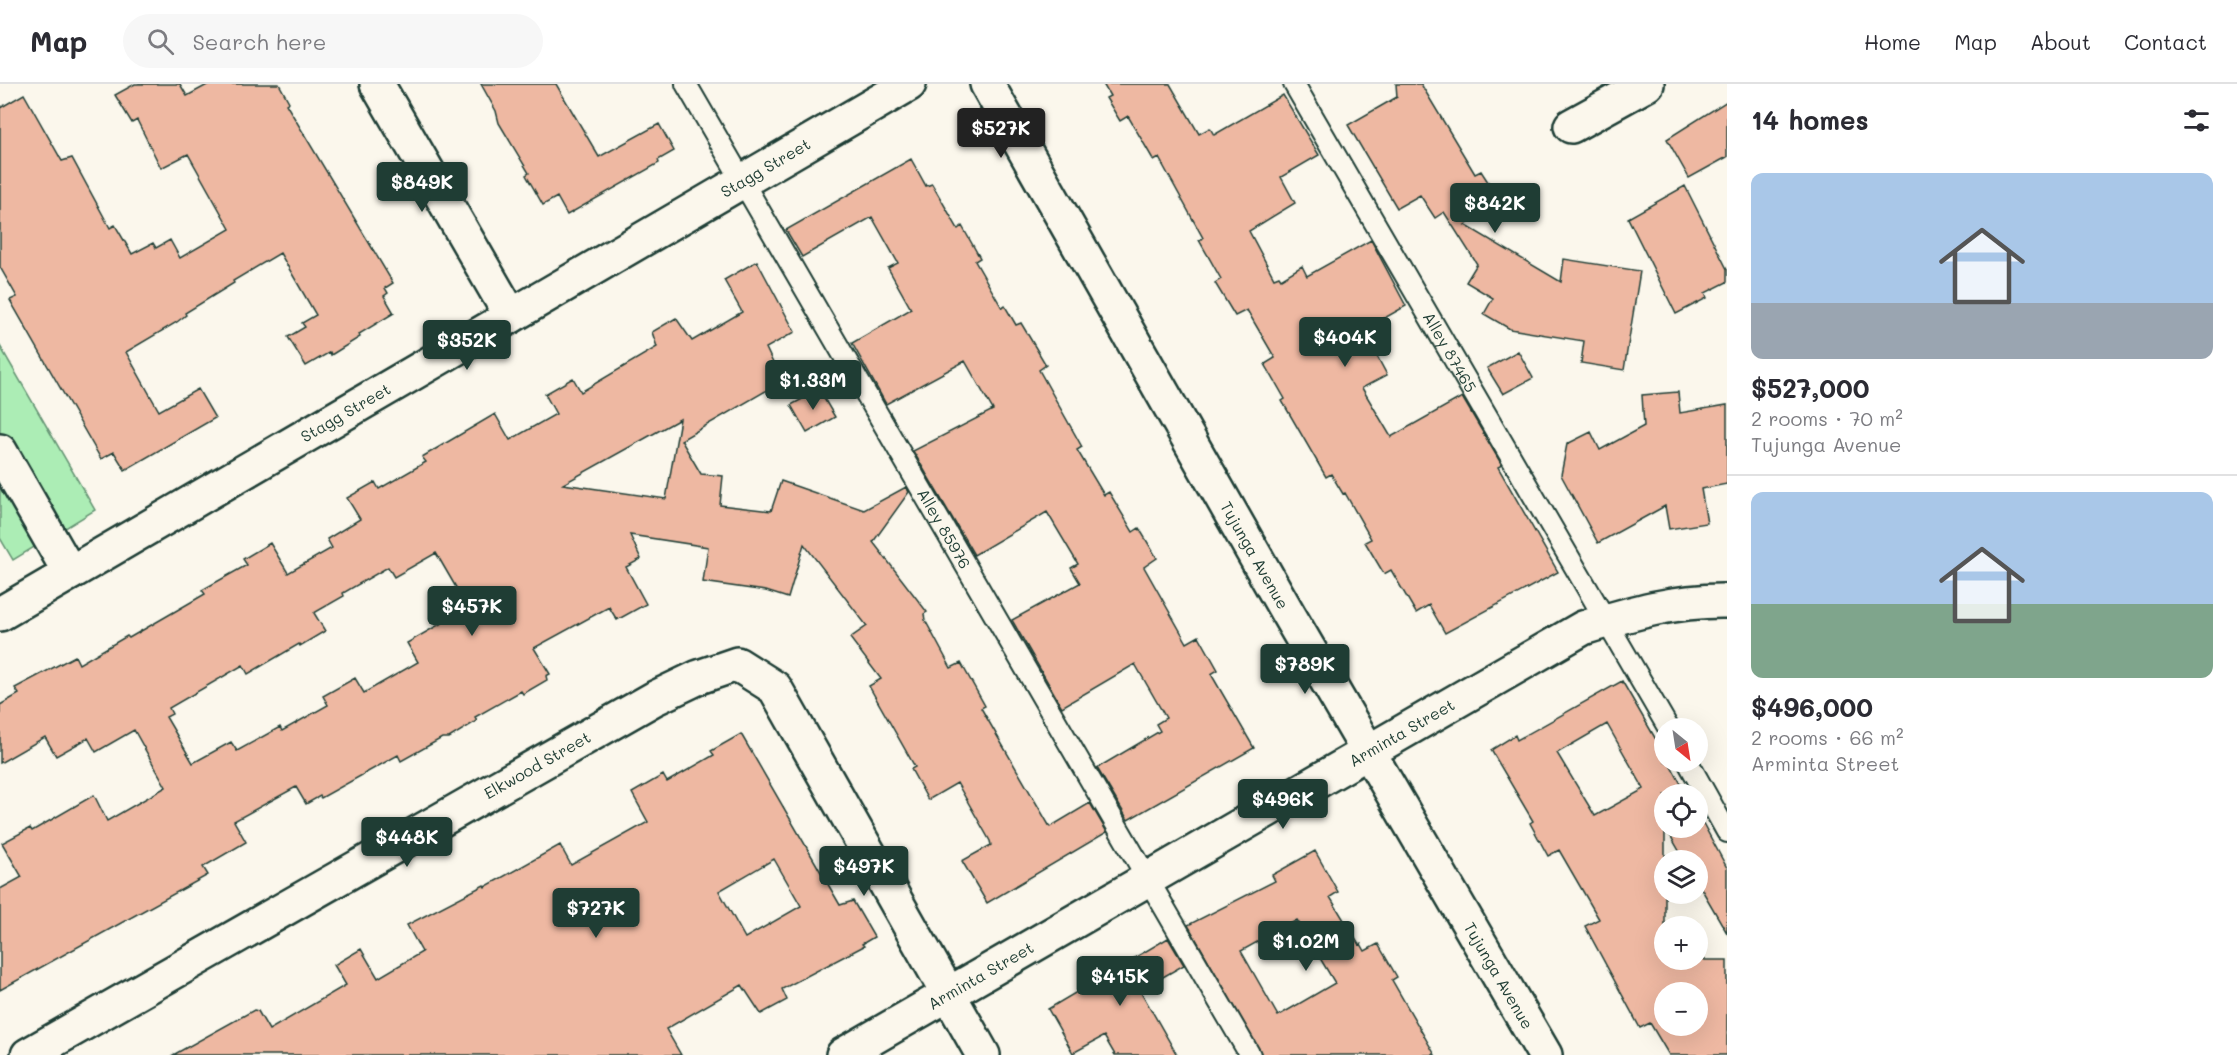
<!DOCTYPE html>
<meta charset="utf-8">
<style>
:root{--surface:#fff;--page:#f7f7f7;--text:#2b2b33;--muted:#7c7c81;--line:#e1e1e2;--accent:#1f3d34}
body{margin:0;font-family:Mali,sans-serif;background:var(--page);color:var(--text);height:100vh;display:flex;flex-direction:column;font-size:22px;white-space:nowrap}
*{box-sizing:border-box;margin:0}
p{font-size:20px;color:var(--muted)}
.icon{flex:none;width:33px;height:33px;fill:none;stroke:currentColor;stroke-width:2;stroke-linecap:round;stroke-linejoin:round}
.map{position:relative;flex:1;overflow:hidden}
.panel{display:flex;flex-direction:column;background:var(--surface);width:510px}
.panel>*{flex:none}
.needle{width:39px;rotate:150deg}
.buttons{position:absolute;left:1654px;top:634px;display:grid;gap:12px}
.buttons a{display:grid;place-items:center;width:54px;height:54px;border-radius:50%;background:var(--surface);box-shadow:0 6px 24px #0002;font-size:30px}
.price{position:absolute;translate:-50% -51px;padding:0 14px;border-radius:6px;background:var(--accent);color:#fff;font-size:20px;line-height:39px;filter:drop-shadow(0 2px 3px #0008)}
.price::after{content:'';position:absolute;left:50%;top:36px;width:18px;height:14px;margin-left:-9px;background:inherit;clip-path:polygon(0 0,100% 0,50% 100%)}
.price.on{background:#222;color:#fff}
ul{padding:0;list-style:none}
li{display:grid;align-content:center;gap:12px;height:318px;padding:0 24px}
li+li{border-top:2px solid var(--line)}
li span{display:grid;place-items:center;height:186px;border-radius:12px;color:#555}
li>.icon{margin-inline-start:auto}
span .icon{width:108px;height:108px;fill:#fffc;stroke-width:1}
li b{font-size:26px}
h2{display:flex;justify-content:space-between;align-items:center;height:72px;padding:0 24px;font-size:26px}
header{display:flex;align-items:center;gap:36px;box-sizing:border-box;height:84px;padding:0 30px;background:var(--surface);border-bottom:2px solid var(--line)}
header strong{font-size:28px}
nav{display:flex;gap:33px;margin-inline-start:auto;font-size:21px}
.search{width:420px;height:54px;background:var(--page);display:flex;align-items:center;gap:15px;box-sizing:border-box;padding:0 21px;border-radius:33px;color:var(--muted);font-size:22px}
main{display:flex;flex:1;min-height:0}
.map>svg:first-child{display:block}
.green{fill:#acedb5;stroke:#669574;stroke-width:1.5}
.building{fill:#eeb8a2;stroke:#1f3d34;stroke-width:1.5;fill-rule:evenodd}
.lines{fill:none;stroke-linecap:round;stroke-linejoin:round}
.service-casing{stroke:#1f3d34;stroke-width:24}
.minor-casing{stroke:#1f3d34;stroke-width:38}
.tertiary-casing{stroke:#1f3d34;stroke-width:38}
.service{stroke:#fbf7ec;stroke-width:20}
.minor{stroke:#fbf7ec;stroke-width:33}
.tertiary{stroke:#fbf7ec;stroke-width:33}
.labels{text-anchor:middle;stroke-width:5;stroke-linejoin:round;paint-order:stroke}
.street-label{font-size:16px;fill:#1f3d34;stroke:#fbf7ec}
</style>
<header>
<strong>Map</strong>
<div class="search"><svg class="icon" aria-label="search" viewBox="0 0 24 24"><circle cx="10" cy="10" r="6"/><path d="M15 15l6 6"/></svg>Search here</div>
<nav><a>Home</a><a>Map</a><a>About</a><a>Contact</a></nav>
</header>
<main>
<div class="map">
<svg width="1727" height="971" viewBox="0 0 1727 971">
<rect width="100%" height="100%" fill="#fbf7ec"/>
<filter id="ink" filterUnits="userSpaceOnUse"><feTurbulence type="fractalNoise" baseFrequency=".0167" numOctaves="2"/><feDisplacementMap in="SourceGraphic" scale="12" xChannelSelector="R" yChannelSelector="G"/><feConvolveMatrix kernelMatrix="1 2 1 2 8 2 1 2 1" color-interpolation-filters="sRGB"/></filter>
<g filter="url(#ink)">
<path class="green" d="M 0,262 L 95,426 L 13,476 L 0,454 Z"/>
<path class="building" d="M 135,0 L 180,0 L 187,12 L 209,0 L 279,0 L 289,18 L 286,20 L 393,199 L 385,204 L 388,209 L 384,212 L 394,229 L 359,250 L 360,253 L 331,271 L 330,268 L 306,282 L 288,253 L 305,243 L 302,239 L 316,231 L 280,169 L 233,197 L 234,199 L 185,229 L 186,231 L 177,238 L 126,268 L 159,327 L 198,305 L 215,334 L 125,386 L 114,368 L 101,375 L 10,216 L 17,213 L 0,183 L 0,24 L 24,10 L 62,77 L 72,74 L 110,144 L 115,141 L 132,170 L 153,159 L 156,164 L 170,156 L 180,174 L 230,145 L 188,70 L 161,84 L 137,36 L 132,39 L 115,11 Z
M 481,0 L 556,0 L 599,73 L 659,40 L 674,67 L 658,76 L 659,79 L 567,131 L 557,113 L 543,121 L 526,91 L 529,89 L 499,39 L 496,27 Z
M 1103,0 L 1170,0 L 1199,50 L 1210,44 L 1214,51 L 1283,11 L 1319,71 L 1281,93 L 1295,119 L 1249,147 L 1274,194 L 1279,192 L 1281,195 L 1302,182 L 1307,192 L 1371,156 L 1406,222 L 1363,246 L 1387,291 L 1362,304 L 1391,353 L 1462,313 L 1502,381 L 1498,383 L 1558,488 L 1445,549 L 1429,521 L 1416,529 L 1391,486 L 1384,490 L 1365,458 L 1371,455 L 1345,409 L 1343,410 L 1331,390 L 1326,393 L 1282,317 L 1285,315 L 1265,280 L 1275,274 L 1247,226 L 1235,232 L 1215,199 L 1221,195 L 1199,156 L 1203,154 L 1159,74 L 1154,77 L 1128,32 L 1120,37 L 1106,14 L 1110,12 Z
M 1396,0 L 1421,0 L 1475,90 L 1481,87 L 1501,118 L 1465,141 L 1561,198 L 1564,175 L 1640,187 L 1624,286 L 1581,279 L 1584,257 L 1510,245 L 1484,230 L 1493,214 L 1466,198 L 1477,180 L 1444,128 L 1435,134 L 1420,111 L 1397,124 L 1348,41 L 1397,13 Z
M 1727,17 L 1727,73 L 1689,94 L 1667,55 Z
M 911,75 L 926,102 L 932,100 L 958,145 L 962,142 L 980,174 L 975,177 L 1002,224 L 1005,222 L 1016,241 L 1021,239 L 1046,281 L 1039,286 L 1082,363 L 1077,366 L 1104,411 L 1109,408 L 1133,448 L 1139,444 L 1157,474 L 1144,483 L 1187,559 L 1199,552 L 1218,586 L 1211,590 L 1254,664 L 1128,736 L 1097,684 L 1160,647 L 1156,640 L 1166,634 L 1135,580 L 1062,623 L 1012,536 L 1080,499 L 1071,484 L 1078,480 L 1047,428 L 974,471 L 913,367 L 993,326 L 965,277 L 886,320 L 852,259 L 911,225 L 888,184 L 898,179 L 872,133 L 802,173 L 786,146 Z
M 1685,102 L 1727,185 L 1727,198 L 1705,209 L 1707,214 L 1676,230 L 1628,134 Z
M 757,177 L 795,248 L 766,264 L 774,281 L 771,304 L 681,356 L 701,390 L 723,392 L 720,421 L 771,427 L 781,397 L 864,426 L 906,403 L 909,408 L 873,458 L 927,528 L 924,530 L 925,536 L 951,584 L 961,579 L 985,622 L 981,624 L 1050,743 L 1090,719 L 1107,748 L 987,819 L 962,777 L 991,761 L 990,757 L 957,699 L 928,716 L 911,685 L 915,683 L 869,602 L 881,595 L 850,554 L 867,542 L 804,460 L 788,514 L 766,507 L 703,498 L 708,463 L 630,451 L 641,475 L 626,483 L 646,520 L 617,536 L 609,523 L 534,564 L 550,590 L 546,592 L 547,596 L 523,610 L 521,607 L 475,633 L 477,636 L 472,640 L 449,654 L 442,654 L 401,677 L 398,671 L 321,714 L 320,712 L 306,720 L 296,703 L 234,737 L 246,758 L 203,783 L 208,791 L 0,906 L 0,805 L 22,793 L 2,759 L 30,744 L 32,747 L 94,711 L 107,737 L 166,703 L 134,646 L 96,668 L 88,654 L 56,672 L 45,653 L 0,679 L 0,621 L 19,610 L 15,604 L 75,572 L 79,580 L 127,552 L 129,554 L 205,510 L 202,506 L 247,481 L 243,475 L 270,459 L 288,489 L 332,464 L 327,455 L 360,435 L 347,414 L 375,398 L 379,405 L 426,378 L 422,373 L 495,330 L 510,356 L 556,330 L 545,310 L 573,294 L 581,308 L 657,263 L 652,248 L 676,234 L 692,257 L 742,228 L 724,196 ZM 680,335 L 666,415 L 563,400 ZM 436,469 L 468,524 L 407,559 L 418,578 L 364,609 L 355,594 L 323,612 L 328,621 L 282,647 L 280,643 L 237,667 L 231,658 L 193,679 L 166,633 L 172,630 L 169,624 L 243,581 L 248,590 L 299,560 L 300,562 L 325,547 L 314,529 L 344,512 L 343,509 L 388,483 L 394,493 Z
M 1518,267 L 1533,294 L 1503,310 L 1487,284 Z
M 819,306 L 835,333 L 807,349 L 791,321 Z
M 1678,308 L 1680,329 L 1727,321 L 1727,400 L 1701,405 L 1707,439 L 1669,445 L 1665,422 L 1598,459 L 1561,391 L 1567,360 L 1591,348 L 1600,366 L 1644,342 L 1642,311 Z
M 1622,597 L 1665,671 L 1665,678 L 1669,678 L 1687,711 L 1665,711 L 1665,876 L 1727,876 L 1727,971 L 1669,971 L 1650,939 L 1640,944 L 1585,842 L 1599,835 L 1559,766 L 1548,772 L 1530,739 L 1533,737 L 1491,666 L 1515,651 L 1517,656 ZM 1607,640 L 1644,705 L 1595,732 L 1557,669 ZM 1665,909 L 1698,909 L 1698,942 L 1665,942 Z
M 741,650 L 840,821 L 853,817 L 874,853 L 862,860 L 864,862 L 782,905 L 787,916 L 761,930 L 742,901 L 666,945 L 681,971 L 173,971 L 254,926 L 258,927 L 269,946 L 346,901 L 334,881 L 361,865 L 378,894 L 422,868 L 407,841 L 484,801 L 485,803 L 560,761 L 571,781 L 648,738 L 632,709 L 663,691 L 667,698 L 714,671 L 711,667 ZM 774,775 L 801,822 L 745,854 L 719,807 Z
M 1698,730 L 1727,784 L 1727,849 L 1698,799 L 1698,777 L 1685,777 L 1666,744 L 1698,744 Z
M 1315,767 L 1338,808 L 1330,813 L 1359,861 L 1361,860 L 1365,867 L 1378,860 L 1397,893 L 1392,896 L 1435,971 L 1262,971 L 1188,841 L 1275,797 L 1272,791 ZM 1297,836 L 1335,899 L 1278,932 L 1241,867 Z
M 1168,854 L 1184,881 L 1140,906 L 1177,971 L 1115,971 L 1104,952 L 1073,969 L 1048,925 Z"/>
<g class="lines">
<g class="service-casing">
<g id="service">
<path id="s1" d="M 686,0 L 1250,971"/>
<path id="s2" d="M 1294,0 L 1669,645"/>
<path d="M 1688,678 L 1727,748"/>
</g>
</g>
<g class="minor-casing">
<g id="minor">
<path d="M 377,0 L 511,232"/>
<path d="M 1571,42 L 1647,0"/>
<path d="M 0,367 L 70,489"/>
<path id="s3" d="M 0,530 L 909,0"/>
<path id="s4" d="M 28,971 L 655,614 L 699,593 L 737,580 L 775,604 L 983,971"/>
<path id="s5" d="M 843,971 L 1583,544 C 1631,529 1676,516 1727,517"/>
</g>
</g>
<g class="tertiary-casing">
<g id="tertiary">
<path id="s6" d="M 987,0 L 1287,528 L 1545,971"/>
</g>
</g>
<use href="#service" class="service"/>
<use href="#minor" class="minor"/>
<use href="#tertiary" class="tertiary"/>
</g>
</g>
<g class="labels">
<g class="street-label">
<text dy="6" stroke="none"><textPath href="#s3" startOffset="886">Stagg Street</textPath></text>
<text dy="6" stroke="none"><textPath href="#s2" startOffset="310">Alley 87465</textPath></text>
<text dy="6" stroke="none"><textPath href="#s3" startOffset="400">Stagg Street</textPath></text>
<text dy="6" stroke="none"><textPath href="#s1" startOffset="514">Alley 85976</textPath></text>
<text dy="6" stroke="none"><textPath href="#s6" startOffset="542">Tujunga Avenue</textPath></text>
<text dy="6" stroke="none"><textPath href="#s5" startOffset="645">Arminta Street</textPath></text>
<text dy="6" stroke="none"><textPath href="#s4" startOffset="586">Elkwood Street</textPath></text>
<text dy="6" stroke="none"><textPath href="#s5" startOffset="159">Arminta Street</textPath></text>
<text dy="6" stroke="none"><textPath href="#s6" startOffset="1028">Tujunga Avenue</textPath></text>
</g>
</g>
</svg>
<div class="buttons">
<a><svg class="needle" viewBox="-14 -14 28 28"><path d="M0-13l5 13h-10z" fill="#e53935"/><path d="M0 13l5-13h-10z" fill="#7c7c81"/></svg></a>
<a><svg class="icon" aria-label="locate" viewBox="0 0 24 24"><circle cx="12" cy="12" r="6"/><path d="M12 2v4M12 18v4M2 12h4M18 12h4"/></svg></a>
<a><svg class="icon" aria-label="layers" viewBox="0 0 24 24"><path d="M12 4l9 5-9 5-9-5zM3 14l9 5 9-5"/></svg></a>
<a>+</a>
<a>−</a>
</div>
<b class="price on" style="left:1001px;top:75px">$527K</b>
<b class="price" style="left:422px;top:129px">$849K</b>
<b class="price" style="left:1495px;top:150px">$842K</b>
<b class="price" style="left:1345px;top:284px">$404K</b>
<b class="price" style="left:467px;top:287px">$352K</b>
<b class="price" style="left:813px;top:327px">$1.33M</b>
<b class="price" style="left:472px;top:553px">$457K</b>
<b class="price" style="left:1305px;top:611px">$789K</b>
<b class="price" style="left:1283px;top:746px">$496K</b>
<b class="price" style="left:407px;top:784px">$448K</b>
<b class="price" style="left:864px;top:813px">$497K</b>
<b class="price" style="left:596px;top:855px">$727K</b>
<b class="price" style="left:1306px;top:888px">$1.02M</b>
<b class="price" style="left:1120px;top:923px">$415K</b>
</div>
<section class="panel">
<h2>14 homes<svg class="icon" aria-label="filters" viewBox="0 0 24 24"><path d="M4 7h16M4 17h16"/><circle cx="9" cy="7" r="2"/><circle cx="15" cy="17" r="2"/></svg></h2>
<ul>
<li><span style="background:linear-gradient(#a9c7e8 70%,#9aa5b1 0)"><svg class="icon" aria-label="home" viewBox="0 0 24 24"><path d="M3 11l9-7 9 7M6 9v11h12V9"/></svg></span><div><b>$527,000</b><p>2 rooms · 70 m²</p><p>Tujunga Avenue</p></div></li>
<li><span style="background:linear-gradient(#a9c7e8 60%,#7fa58c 0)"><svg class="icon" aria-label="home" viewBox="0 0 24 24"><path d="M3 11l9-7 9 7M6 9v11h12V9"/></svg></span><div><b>$496,000</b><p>2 rooms · 66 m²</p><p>Arminta Street</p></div></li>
</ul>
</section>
</main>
